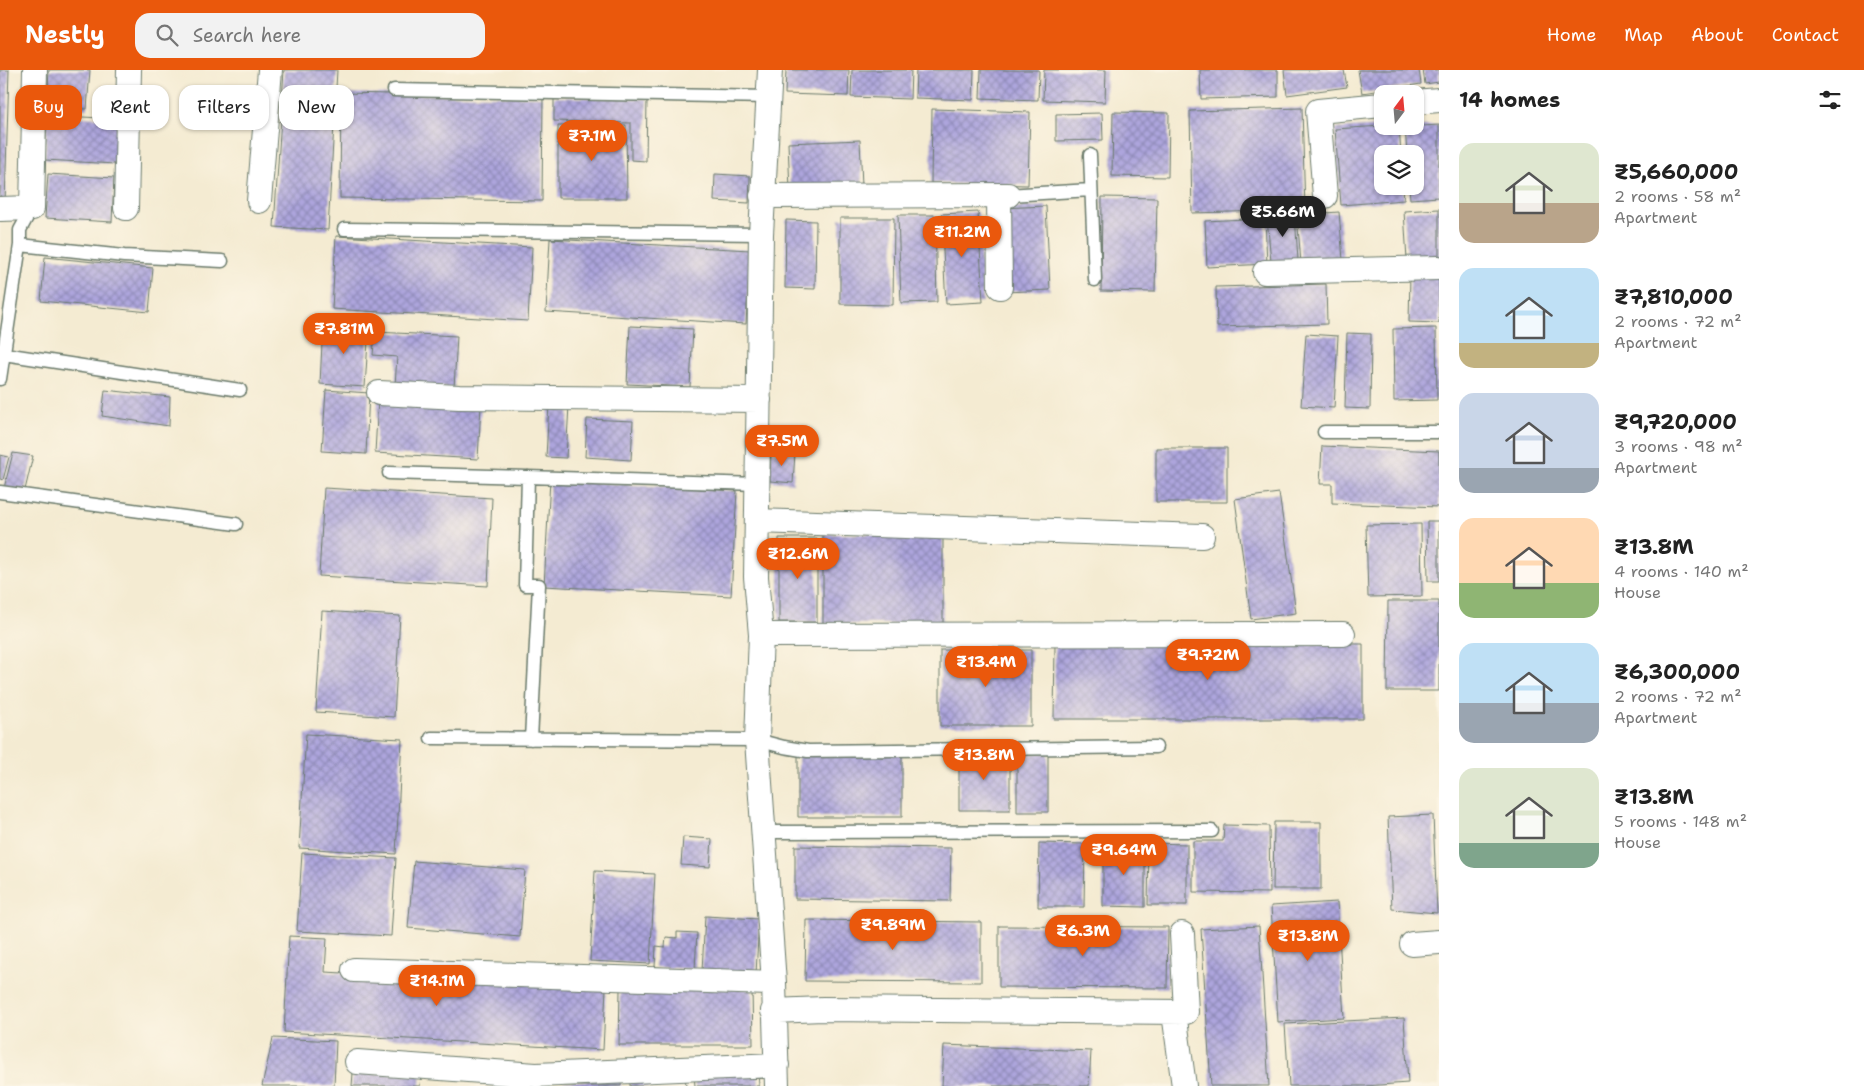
<!DOCTYPE html>
<meta charset="utf-8">
<style>
:root{--surface:#fff;--page:#f2f2f2;--text:#222;--muted:#767676;--accent:#ea580c}
body{margin:0;font-family:"Shantell Sans",sans-serif;background:var(--page);color:var(--text);height:100vh;display:flex;flex-direction:column;font-size:19px;white-space:nowrap}
*{box-sizing:border-box;margin:0}
p{font-size:16px;color:var(--muted)}
.icon{flex:none;width:28px;height:28px;fill:none;stroke:currentColor;stroke-width:2;stroke-linecap:round;stroke-linejoin:round}
.map{position:relative;flex:1;overflow:hidden}
.sheet{display:flex;flex-direction:column;background:var(--surface);width:425px}
.sheet>*{flex:none}
.top-card{position:absolute;left:15px;top:15px;width:475px;height:45px;display:flex;gap:10px}
.needle{width:32px;rotate:16deg}
.controls{position:absolute;left:1374px;top:15px;display:grid;gap:10px}
.controls a{display:grid;place-items:center;width:50px;height:50px;border-radius:10px;background:var(--surface);box-shadow:0 1px 4px #0004;font-size:25px}
.price{position:absolute;translate:-50% -42px;padding:0 11px;border-radius:18px;background:var(--accent);color:#fff;font-size:16px;line-height:32px;filter:drop-shadow(0 1px 2px #0008)}
.price::after{content:'';position:absolute;left:50%;top:30px;width:15px;height:11px;margin-left:-8px;background:inherit;clip-path:polygon(0 0,100% 0,50% 100%)}
.price.on{background:#222;color:#fff}
ul{padding:0;list-style:none}
li{display:flex;align-items:center;gap:15px;height:125px;padding:0 20px}
li span{display:grid;place-items:center;flex:none;width:140px;height:100px;border-radius:15px;color:#555}
li>.icon{margin-inline-start:auto}
span .icon{width:60px;height:60px;fill:#fffc;stroke-width:1}
li b{font-size:21px}
h2{display:flex;justify-content:space-between;align-items:center;height:60px;padding:0 20px;font-size:21px}
.pill{padding:0 18px;border-radius:15px;background:var(--surface);box-shadow:0 1px 4px #0004;font-size:18px;line-height:45px}
.pill.on{background:var(--accent);color:#fff}
header{display:flex;align-items:center;gap:30px;box-sizing:border-box;height:70px;padding:0 25px;background:var(--accent);color:#fff}
header strong{font-size:24px}
nav{display:flex;gap:28px;margin-inline-start:auto;font-size:18px}
.search{width:350px;height:45px;background:var(--page);display:flex;align-items:center;gap:12px;box-sizing:border-box;padding:0 18px;border-radius:15px;color:var(--muted);font-size:19px}
main{display:flex;flex:1;min-height:0}
.map>svg:first-child{display:block}
.building{fill:url(#building-cross-hatch)}
.lines{fill:none;stroke-linecap:round;stroke-linejoin:round}
.service-casing{stroke:#6a7a6b;stroke-width:15}
.minor-casing{stroke:#6a7a6b;stroke-width:26}
.service{stroke:#fff;stroke-width:12}
.minor{stroke:#fff;stroke-width:24}
</style>
<header>
<strong>Nestly</strong>
<div class="search"><svg class="icon" aria-label="search" viewBox="0 0 24 24"><circle cx="10" cy="10" r="6"/><path d="M15 15l6 6"/></svg>Search here</div>
<nav><a>Home</a><a>Map</a><a>About</a><a>Contact</a></nav>
</header>
<main>
<div class="map">
<svg width="1439" height="1016" viewBox="0 0 1439 1016">
<defs>
<pattern id="building-cross-hatch" width="8" height="8" patternUnits="userSpaceOnUse" patternTransform="scale(1.25)"><rect width="8" height="8" fill="#ada5dd"/><path d="M0 0l8 8M0 8l8-8" fill="none" stroke="#8c88b4"/></pattern>
</defs>
<rect width="100%" height="100%" fill="#fcf5e5"/>
<filter id="ink" filterUnits="userSpaceOnUse"><feTurbulence type="fractalNoise" baseFrequency=".02" numOctaves="2"/><feDisplacementMap in="SourceGraphic" scale="10" xChannelSelector="R" yChannelSelector="G"/><feConvolveMatrix kernelMatrix="1 2 1 2 8 2 1 2 1" color-interpolation-filters="sRGB"/></filter>
<filter id="wash" filterUnits="userSpaceOnUse"><feTurbulence type="fractalNoise" baseFrequency=".0096" numOctaves="4" result="noise"/><feDisplacementMap in="SourceGraphic" scale="20" xChannelSelector="R" yChannelSelector="G"/><feGaussianBlur stdDeviation="1.12" result="paint"/><feColorMatrix in="noise" values="0 0 0 0 0 0 0 0 0 0 0 0 0 0 0 0 0 1.4 0 .05"/><feComposite in="paint" operator="in"/></filter>
<g filter="url(#wash)">
<rect width="100%" height="100%" fill="#f4ebd2"/>
<g id="blocks">
<path class="building" d="M 0,0 L 9,0 L 5,133 L 0,132 Z
M 49,0 L 90,0 L 87,39 L 47,37 Z
M 284,0 L 337,0 L 328,160 L 274,157 Z
M 786,0 L 849,0 L 848,26 L 785,24 Z
M 852,0 L 911,0 L 910,29 L 851,27 Z
M 916,0 L 974,0 L 973,30 L 915,28 Z
M 981,0 L 1039,0 L 1038,30 L 980,28 Z
M 1044,0 L 1106,0 L 1105,32 L 1043,30 Z
M 1200,0 L 1278,0 L 1278,27 L 1201,29 Z
M 1284,0 L 1344,0 L 1347,17 L 1287,25 Z
M 1358,0 L 1419,0 L 1421,14 L 1362,23 Z
M 1423,0 L 1439,0 L 1439,12 L 1425,14 Z
M 341,23 L 543,27 L 542,131 L 340,128 Z
M 554,27 L 647,29 L 646,91 L 631,90 L 631,53 L 554,51 Z
M 1302,38 L 1305,140 L 1192,143 L 1190,41 Z
M 932,39 L 1030,42 L 1028,115 L 931,113 Z
M 1113,42 L 1169,43 L 1168,107 L 1112,106 Z
M 1102,43 L 1103,70 L 1056,71 L 1056,44 Z
M 47,45 L 118,49 L 115,94 L 45,90 Z
M 626,55 L 627,128 L 558,128 L 558,56 Z
M 1439,55 L 1439,127 L 1410,129 L 1409,116 L 1415,116 L 1415,84 L 1407,84 L 1405,57 Z
M 1382,56 L 1399,56 L 1401,84 L 1382,84 L 1382,116 L 1403,116 L 1404,130 L 1341,135 L 1335,59 Z
M 860,70 L 862,116 L 790,120 L 788,73 Z
M 48,104 L 114,108 L 112,152 L 45,148 Z
M 715,104 L 750,106 L 749,133 L 714,131 Z
M 1102,127 L 1157,128 L 1155,222 L 1101,221 Z
M 1046,136 L 1050,220 L 1005,222 L 1001,138 Z
M 1439,139 L 1439,189 L 1407,190 L 1404,141 Z
M 978,142 L 983,232 L 946,234 L 941,144 Z
M 1339,142 L 1343,190 L 1301,193 L 1297,145 Z
M 898,145 L 935,145 L 937,232 L 901,233 Z
M 1295,145 L 1298,190 L 1271,192 L 1267,147 Z
M 840,148 L 894,148 L 893,235 L 840,234 Z
M 1265,148 L 1267,194 L 1207,197 L 1205,151 Z
M 786,150 L 816,151 L 815,219 L 785,218 Z
M 336,166 L 532,177 L 528,251 L 332,239 Z
M 550,169 L 750,180 L 746,254 L 546,242 Z
M 45,187 L 153,198 L 149,242 L 41,231 Z
M 1410,204 L 1439,205 L 1439,253 L 1409,252 Z
M 1326,214 L 1327,254 L 1217,257 L 1216,217 Z
M 323,253 L 369,256 L 365,317 L 320,314 Z
M 630,256 L 693,259 L 690,317 L 627,314 Z
M 1436,258 L 1437,330 L 1394,331 L 1393,259 Z
M 375,262 L 457,266 L 454,318 L 395,315 L 397,287 L 373,285 Z
M 1347,263 L 1371,264 L 1370,339 L 1345,338 Z
M 1306,264 L 1338,266 L 1334,338 L 1301,336 Z
M 105,320 L 170,327 L 169,356 L 102,346 Z
M 326,320 L 369,323 L 366,384 L 322,381 Z
M 378,329 L 481,335 L 478,389 L 375,383 Z
M 549,334 L 569,335 L 566,388 L 546,387 Z
M 587,349 L 633,351 L 631,390 L 585,387 Z
M 1322,376 L 1439,381 L 1439,437 L 1332,433 L 1332,414 L 1320,414 Z
M 1156,378 L 1227,378 L 1227,432 L 1156,432 Z
M 771,382 L 795,383 L 793,413 L 770,411 Z
M 13,383 L 33,386 L 25,420 L 4,418 Z
M 0,385 L 9,387 L 3,410 L 0,409 Z
M 550,410 L 737,421 L 731,526 L 544,516 Z
M 324,418 L 492,428 L 488,516 L 319,506 Z
M 1279,423 L 1296,543 L 1251,549 L 1235,429 Z
M 1427,451 L 1439,451 L 1439,511 L 1428,511 Z
M 1421,454 L 1422,526 L 1368,527 L 1366,455 Z
M 823,464 L 943,464 L 943,554 L 823,554 Z
M 779,468 L 817,468 L 817,552 L 779,552 Z
M 1388,531 L 1439,531 L 1439,621 L 1387,621 Z
M 322,541 L 400,546 L 394,647 L 316,642 Z
M 1055,573 L 1363,574 L 1363,649 L 1054,649 Z
M 940,580 L 1031,580 L 1031,656 L 940,656 Z
M 306,664 L 402,669 L 396,784 L 299,778 Z
M 798,683 L 902,684 L 902,747 L 798,747 Z
M 959,683 L 1010,683 L 1010,740 L 959,740 Z
M 1017,683 L 1048,683 L 1048,742 L 1017,742 Z
M 1433,745 L 1437,843 L 1392,839 L 1388,747 Z
M 1274,752 L 1321,752 L 1321,819 L 1273,819 Z
M 1224,755 L 1269,756 L 1270,823 L 1193,822 L 1193,771 L 1223,771 Z
M 683,767 L 712,769 L 710,797 L 681,795 Z
M 1039,773 L 1085,774 L 1084,837 L 1038,837 Z
M 1149,773 L 1187,774 L 1187,835 L 1148,835 Z
M 1103,775 L 1145,775 L 1145,837 L 1103,836 Z
M 795,776 L 951,778 L 950,831 L 795,829 Z
M 302,783 L 396,788 L 391,866 L 297,861 Z
M 414,791 L 525,800 L 520,867 L 408,858 Z
M 595,801 L 655,804 L 650,894 L 590,891 Z
M 1337,832 L 1344,948 L 1278,952 L 1271,836 Z
M 705,846 L 759,849 L 756,904 L 702,901 Z
M 806,850 L 981,852 L 981,912 L 805,911 Z
M 999,856 L 1168,857 L 1167,918 L 999,917 Z
M 1259,856 L 1269,1016 L 1211,1016 L 1201,859 Z
M 677,862 L 697,863 L 695,899 L 655,897 L 656,876 L 665,877 L 666,867 L 677,868 Z
M 289,866 L 327,868 L 325,902 L 606,918 L 603,980 L 284,962 Z
M 620,919 L 752,919 L 753,975 L 619,975 Z
M 1404,948 L 1408,1013 L 1365,1016 L 1289,1016 L 1285,954 Z
M 273,968 L 336,971 L 334,1016 L 262,1016 Z
M 944,975 L 1091,981 L 1089,1016 L 942,1016 Z
M 758,1001 L 759,1016 L 695,1016 L 694,1005 Z
M 353,1003 L 421,1005 L 420,1016 L 352,1016 Z
M 685,1006 L 686,1016 L 630,1016 L 630,1010 Z
M 621,1008 L 621,1016 L 563,1016 L 563,1012 Z"/>
</g>
</g>
<g filter="url(#ink)">
<use href="#blocks" fill-opacity="0" stroke="#6a7a6b" stroke-width="1"/>
<g class="lines">
<g class="service-casing">
<path id="service" d="M 394,20 L 769,27
M 1090,85 L 1095,210
M 1008,125 L 1091,120
M 344,159 L 761,164
M 20,175 L 20,160 L 32,138
M 4,284 L 240,320
M 0,309 L 20,175 L 124,186 L 222,191
M 1324,362 L 1439,362
M 389,403 L 758,414
M 528,407 L 525,515 L 539,515 L 531,669
M 0,422 L 236,454
M 431,668 L 757,670 L 784,677 L 808,681 L 1156,677
M 763,762 L 1212,761"/>
</g>
<g class="minor-casing">
<path id="minor" d="M 770,0 L 761,164 L 756,507 L 761,565 L 757,670 L 774,913 L 777,1016
M 1415,32 L 1439,30
M 762,126 L 1008,125
M 999,126 L 1000,217
M 1325,126 L 1318,41 L 1382,35
M 259,131 L 270,0
M 126,138 L 129,0
M 0,139 L 32,138 L 35,0
M 1265,202 L 1439,198
M 379,323 L 459,327 L 759,330
M 757,451 L 1202,466
M 761,565 L 1343,564
M 1412,874 L 1439,872
M 354,900 L 774,913
M 773,941 L 823,939 L 1186,942 L 1182,864
M 1174,943 L 1184,1016
M 357,992 L 536,1005 L 777,995"/>
</g>
<use href="#service" class="service"/>
<use href="#minor" class="minor"/>
</g>
</g>
</svg>
<div class="controls">
<a><svg class="needle" viewBox="-14 -14 28 28"><path d="M0-13l5 13h-10z" fill="#e53935"/><path d="M0 13l5-13h-10z" fill="#767676"/></svg></a>
<a><svg class="icon" aria-label="layers" viewBox="0 0 24 24"><path d="M12 4l9 5-9 5-9-5zM3 14l9 5 9-5"/></svg></a>
</div>
<b class="price" style="left:592px;top:92px">₹7.1M</b>
<b class="price on" style="left:1283px;top:168px">₹5.66M</b>
<b class="price" style="left:962px;top:188px">₹11.2M</b>
<b class="price" style="left:344px;top:285px">₹7.81M</b>
<b class="price" style="left:782px;top:397px">₹7.5M</b>
<b class="price" style="left:798px;top:510px">₹12.6M</b>
<b class="price" style="left:1208px;top:611px">₹9.72M</b>
<b class="price" style="left:986px;top:618px">₹13.4M</b>
<b class="price" style="left:984px;top:711px">₹13.8M</b>
<b class="price" style="left:1124px;top:806px">₹9.64M</b>
<b class="price" style="left:893px;top:881px">₹9.89M</b>
<b class="price" style="left:1083px;top:887px">₹6.3M</b>
<b class="price" style="left:1308px;top:892px">₹13.8M</b>
<b class="price" style="left:437px;top:937px">₹14.1M</b>
<div class="top-card">
<a class="pill on">Buy</a>
<a class="pill">Rent</a>
<a class="pill">Filters</a>
<a class="pill">New</a>
</div>
</div>
<section class="sheet">
<h2>14 homes<svg class="icon" aria-label="filters" viewBox="0 0 24 24"><path d="M4 7h16M4 17h16"/><circle cx="9" cy="7" r="2"/><circle cx="15" cy="17" r="2"/></svg></h2>
<ul>
<li><span style="background:linear-gradient(#dfe7d0 60%,#b9a48a 0)"><svg class="icon" aria-label="home" viewBox="0 0 24 24"><path d="M3 11l9-7 9 7M6 9v11h12V9"/></svg></span><div><b>₹5,660,000</b><p>2 rooms · 58 m²</p><p>Apartment</p></div></li>
<li><span style="background:linear-gradient(#bfe0f5 75%,#c2b280 0)"><svg class="icon" aria-label="home" viewBox="0 0 24 24"><path d="M3 11l9-7 9 7M6 9v11h12V9"/></svg></span><div><b>₹7,810,000</b><p>2 rooms · 72 m²</p><p>Apartment</p></div></li>
<li><span style="background:linear-gradient(#c9d6e8 75%,#9aa5b1 0)"><svg class="icon" aria-label="home" viewBox="0 0 24 24"><path d="M3 11l9-7 9 7M6 9v11h12V9"/></svg></span><div><b>₹9,720,000</b><p>3 rooms · 98 m²</p><p>Apartment</p></div></li>
<li><span style="background:linear-gradient(#ffd9b3 65%,#8fb573 0)"><svg class="icon" aria-label="home" viewBox="0 0 24 24"><path d="M3 11l9-7 9 7M6 9v11h12V9"/></svg></span><div><b>₹13.8M</b><p>4 rooms · 140 m²</p><p>House</p></div></li>
<li><span style="background:linear-gradient(#bfe0f5 60%,#9aa5b1 0)"><svg class="icon" aria-label="home" viewBox="0 0 24 24"><path d="M3 11l9-7 9 7M6 9v11h12V9"/></svg></span><div><b>₹6,300,000</b><p>2 rooms · 72 m²</p><p>Apartment</p></div></li>
<li><span style="background:linear-gradient(#dfe7d0 75%,#7fa58c 0)"><svg class="icon" aria-label="home" viewBox="0 0 24 24"><path d="M3 11l9-7 9 7M6 9v11h12V9"/></svg></span><div><b>₹13.8M</b><p>5 rooms · 148 m²</p><p>House</p></div></li>
</ul>
</section>
</main>
